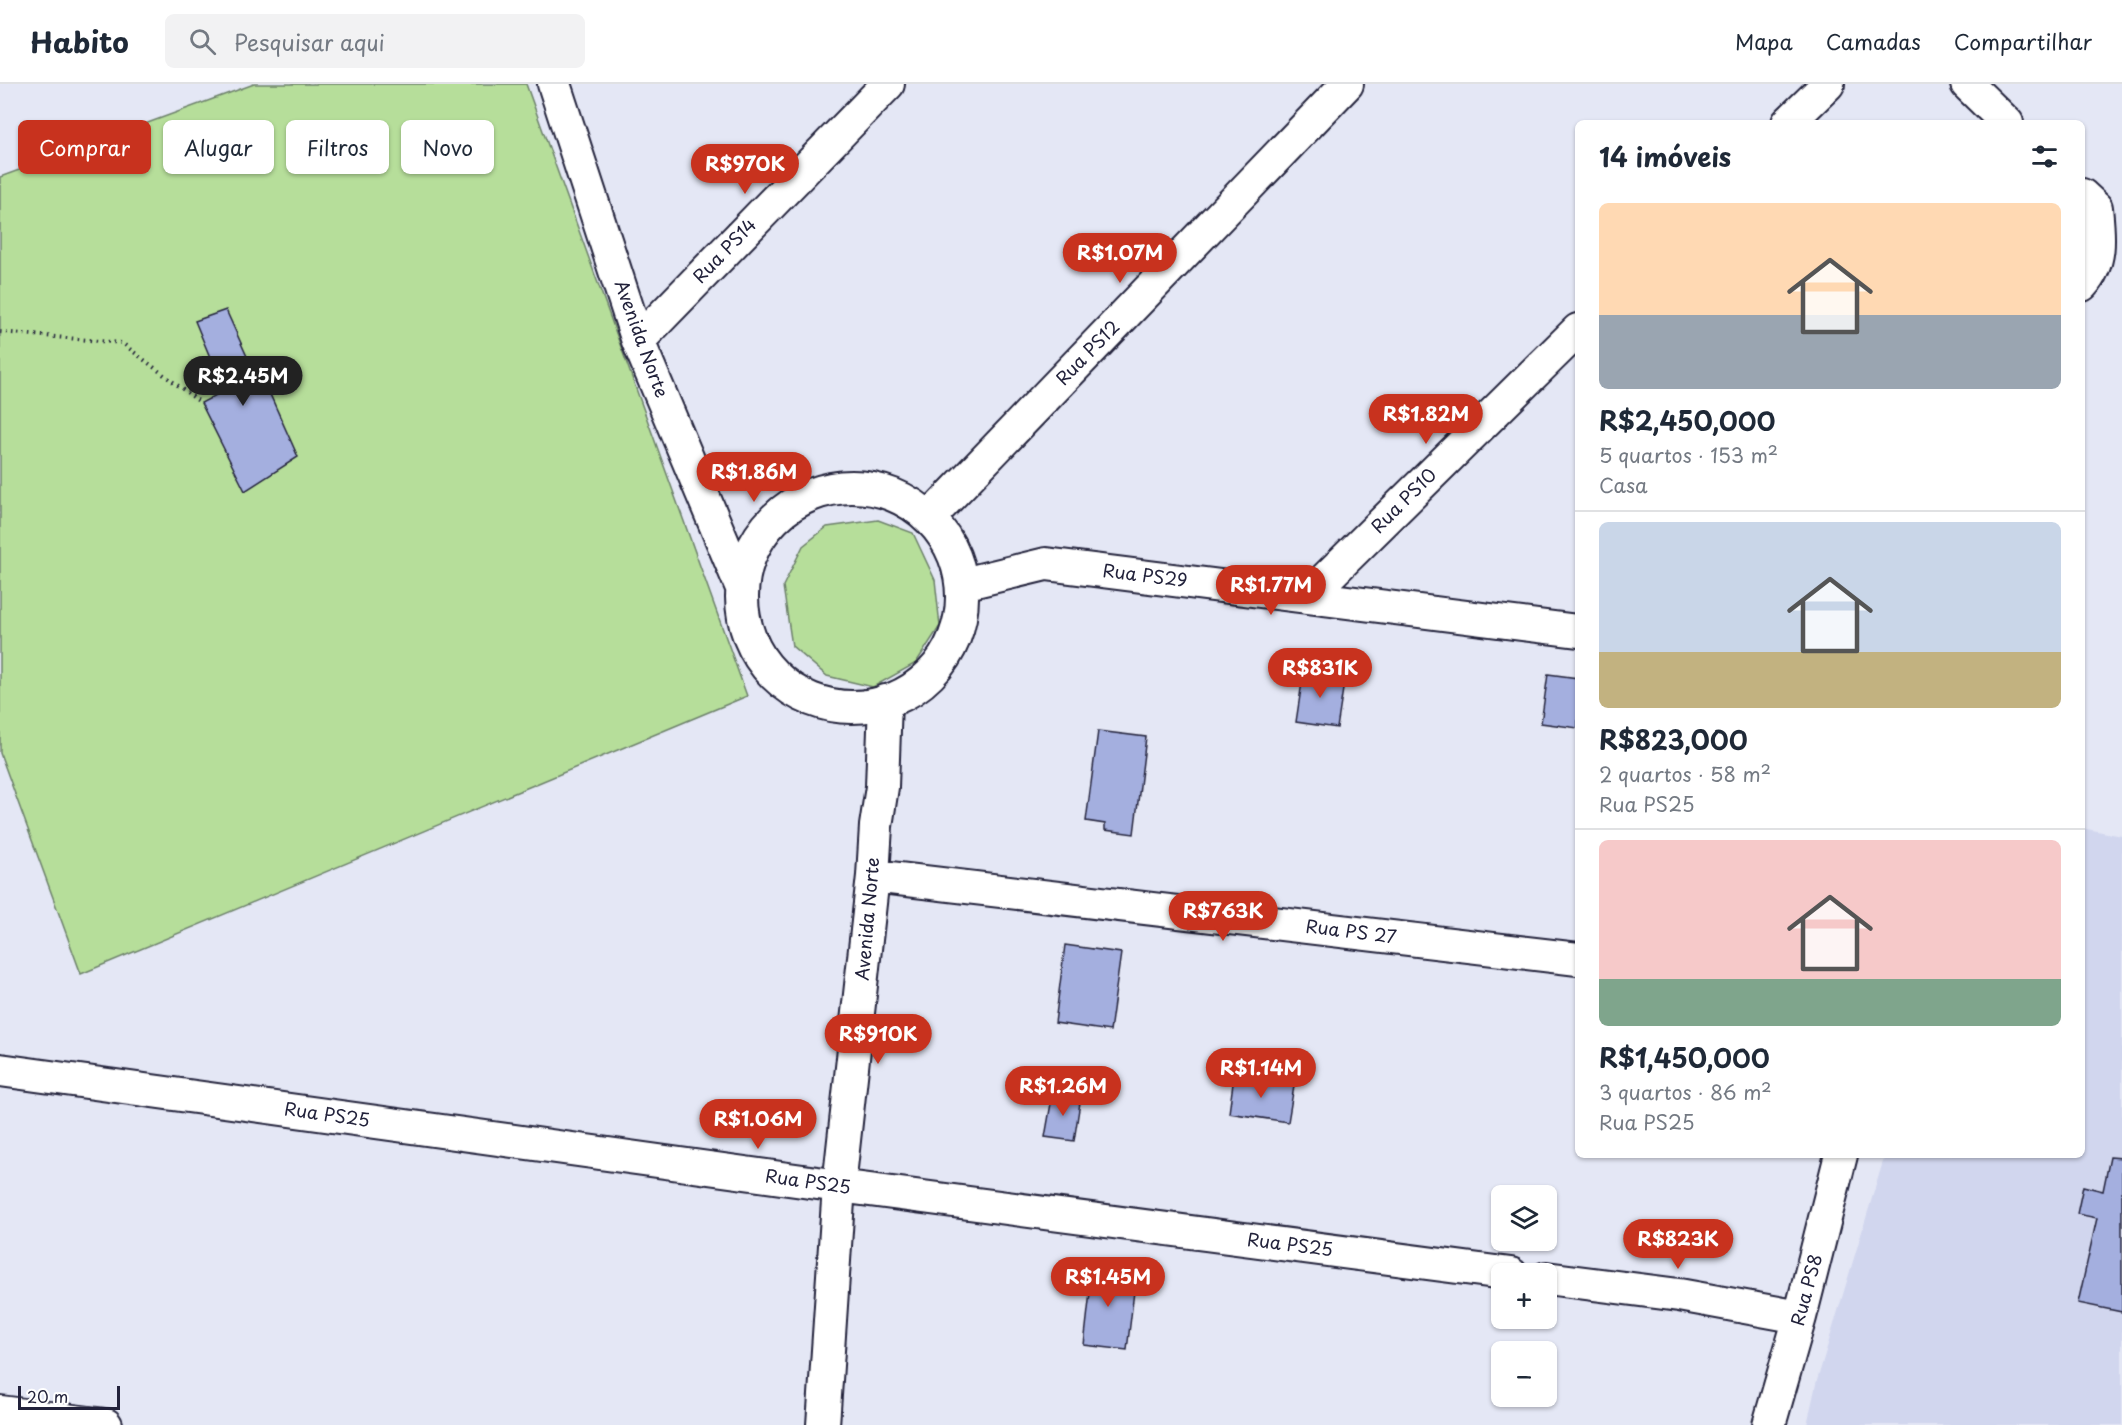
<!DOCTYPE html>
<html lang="pt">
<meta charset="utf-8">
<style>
:root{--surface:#fff;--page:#f2f2f3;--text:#1f2937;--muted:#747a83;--line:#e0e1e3;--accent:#c8321e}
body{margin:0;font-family:"Playpen Sans",sans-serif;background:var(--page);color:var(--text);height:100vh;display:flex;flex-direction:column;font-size:22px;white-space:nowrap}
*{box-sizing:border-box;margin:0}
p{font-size:20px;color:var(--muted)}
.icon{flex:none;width:33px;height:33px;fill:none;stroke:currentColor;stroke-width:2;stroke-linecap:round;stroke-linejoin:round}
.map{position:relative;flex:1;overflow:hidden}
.details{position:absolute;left:1575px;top:36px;width:510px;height:1038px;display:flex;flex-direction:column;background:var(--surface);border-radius:9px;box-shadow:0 2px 4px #0004}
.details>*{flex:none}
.guide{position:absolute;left:18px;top:36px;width:570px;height:54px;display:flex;gap:12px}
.tools{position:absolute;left:1491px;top:1101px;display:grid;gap:12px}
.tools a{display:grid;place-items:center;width:66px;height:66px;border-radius:9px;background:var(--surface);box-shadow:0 2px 4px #0004;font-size:30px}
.scale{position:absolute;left:18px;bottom:15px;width:102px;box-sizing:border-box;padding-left:6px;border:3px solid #22223b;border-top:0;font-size:16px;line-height:21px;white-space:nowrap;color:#22223b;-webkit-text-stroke:4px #fff;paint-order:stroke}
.price{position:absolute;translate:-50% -51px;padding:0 14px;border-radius:21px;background:var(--accent);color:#fff;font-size:20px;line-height:39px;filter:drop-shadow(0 2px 3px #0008)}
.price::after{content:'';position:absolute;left:50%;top:36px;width:18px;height:14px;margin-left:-9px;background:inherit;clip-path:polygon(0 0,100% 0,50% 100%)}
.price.on{background:#222;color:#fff}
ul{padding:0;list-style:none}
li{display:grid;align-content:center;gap:12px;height:318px;padding:0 24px}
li+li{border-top:2px solid var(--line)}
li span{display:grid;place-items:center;height:186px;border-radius:9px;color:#555}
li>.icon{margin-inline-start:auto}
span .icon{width:108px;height:108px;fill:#fffc;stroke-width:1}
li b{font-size:26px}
h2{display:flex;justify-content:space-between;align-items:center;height:72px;padding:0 24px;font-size:26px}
.pill{padding:0 21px;border-radius:9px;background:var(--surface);box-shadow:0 2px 4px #0004;font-size:21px;line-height:54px}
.pill.on{background:var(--accent);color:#fff}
header{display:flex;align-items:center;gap:36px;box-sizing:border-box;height:84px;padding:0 30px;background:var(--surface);border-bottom:2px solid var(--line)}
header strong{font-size:28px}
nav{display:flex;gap:33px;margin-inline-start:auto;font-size:21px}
.search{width:420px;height:54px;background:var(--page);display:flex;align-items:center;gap:15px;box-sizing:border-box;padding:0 21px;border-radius:9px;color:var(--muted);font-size:22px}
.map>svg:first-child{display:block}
.built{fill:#d1d6ee}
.green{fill:#b6de9a;stroke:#6c806a;stroke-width:1.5}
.building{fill:#a4afdf;stroke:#22223b;stroke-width:1.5}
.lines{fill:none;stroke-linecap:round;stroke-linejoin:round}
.street-casing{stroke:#22223b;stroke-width:36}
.path{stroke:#22223b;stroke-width:4;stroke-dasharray:1.5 4.5;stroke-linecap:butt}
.street{stroke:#fff;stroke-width:32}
.labels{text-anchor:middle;stroke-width:6;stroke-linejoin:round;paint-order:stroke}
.street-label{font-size:18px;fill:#22223b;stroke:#fff}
</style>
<header>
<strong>Habito</strong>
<div class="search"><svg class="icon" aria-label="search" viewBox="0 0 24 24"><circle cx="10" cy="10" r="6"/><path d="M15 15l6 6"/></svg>Pesquisar aqui</div>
<nav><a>Mapa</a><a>Camadas</a><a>Compartilhar</a></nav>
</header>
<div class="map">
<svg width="2122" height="1341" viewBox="0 0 2122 1341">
<rect width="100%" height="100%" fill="#e4e7f5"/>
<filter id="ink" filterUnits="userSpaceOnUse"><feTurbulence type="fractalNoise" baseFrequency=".0167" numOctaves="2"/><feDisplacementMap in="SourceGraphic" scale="12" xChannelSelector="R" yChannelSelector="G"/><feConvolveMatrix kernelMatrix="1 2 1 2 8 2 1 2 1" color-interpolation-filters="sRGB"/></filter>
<g filter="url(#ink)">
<path class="built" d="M 2082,744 L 2122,752 L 2122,1341 L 1807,1341 L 1816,1300 L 1885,1071 L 2082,1071 Z"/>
<path class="green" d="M 254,0 L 526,0 L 747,612 L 81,890 L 0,669 L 0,93 Z
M 878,436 L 913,449 L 935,496 L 940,542 L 916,579 L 873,603 L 827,592 L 792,562 L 783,502 L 803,462 L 827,443 Z"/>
<path class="building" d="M 226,226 L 255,290 L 260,288 L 298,373 L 245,407 L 201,319 L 224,307 L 195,237 Z
M 1304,585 L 1345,592 L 1337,644 L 1296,638 Z
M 1548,590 L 1578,594 L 1578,644 L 1541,639 Z
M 1098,647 L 1146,653 L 1134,750 L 1105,746 L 1105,740 L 1086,737 Z
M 1065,861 L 1121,869 L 1110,947 L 1055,939 Z
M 1234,992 L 1294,1002 L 1288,1038 L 1229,1029 Z
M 1053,1008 L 1081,1012 L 1074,1057 L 1045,1053 Z
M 2110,1073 L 2122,1074 L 2122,1228 L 2078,1219 L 2097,1134 L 2077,1130 L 2083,1102 L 2103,1107 Z
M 1087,1178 L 1116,1182 L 1115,1197 L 1135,1199 L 1127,1266 L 1084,1261 L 1090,1208 L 1084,1207 Z"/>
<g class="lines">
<g class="street-casing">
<path id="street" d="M 554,0 L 638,257 L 742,504
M 1967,0 L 2007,39
M 1788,39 L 1828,0
M 2082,111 L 2096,124 C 2099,153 2102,179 2082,201
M 638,257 L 888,0
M742 513a110 110 0 1 1 220 0a110 110 0 1 1-220 0Z
M 929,434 L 1347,0
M 963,500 L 1046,480 L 1578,547
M 1308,512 L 1578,246
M 873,792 L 1578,875
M 0,986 L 839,1102 L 1511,1190
M 1546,1194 L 1679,1211 L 1800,1233
M 0,1328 L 106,1341
M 823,1341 L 839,1102 L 873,792 L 876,742 L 882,703 L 885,617
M 1769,1341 L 1800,1233 L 1841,1071"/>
</g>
<path class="path" d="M 0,248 L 122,259 L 201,319"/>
<use href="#street" class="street"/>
</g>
</g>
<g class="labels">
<g class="street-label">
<text transform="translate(725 167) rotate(-46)" y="6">Rua PS14</text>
<text transform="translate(641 255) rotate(70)" y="6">Avenida Norte</text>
<text transform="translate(1088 269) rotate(-46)" y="6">Rua PS12</text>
<text transform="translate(1404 417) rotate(-45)" y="6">Rua PS10</text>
<text transform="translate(1145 492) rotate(7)" y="6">Rua PS29</text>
<text transform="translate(868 835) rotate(-85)" y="6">Avenida Norte</text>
<text transform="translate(1351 848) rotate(7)" y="6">Rua PS 27</text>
<text transform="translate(327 1031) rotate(8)" y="6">Rua PS25</text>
<text transform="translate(808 1098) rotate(8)" y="6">Rua PS25</text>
<text transform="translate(1290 1161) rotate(7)" y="6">Rua PS25</text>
<text transform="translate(1807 1206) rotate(-75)" y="6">Rua PS8</text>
</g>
</g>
</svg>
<div class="tools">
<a><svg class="icon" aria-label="layers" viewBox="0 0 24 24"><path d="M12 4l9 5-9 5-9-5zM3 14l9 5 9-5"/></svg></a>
<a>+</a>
<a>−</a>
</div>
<div class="scale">20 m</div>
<b class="price" style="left:745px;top:111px">R$970K</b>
<b class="price" style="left:1120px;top:200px">R$1.07M</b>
<b class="price on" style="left:243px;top:323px">R$2.45M</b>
<b class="price" style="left:1426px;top:361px">R$1.82M</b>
<b class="price" style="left:754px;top:419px">R$1.86M</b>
<b class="price" style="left:1271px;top:532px">R$1.77M</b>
<b class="price" style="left:1320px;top:615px">R$831K</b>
<b class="price" style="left:1223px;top:858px">R$763K</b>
<b class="price" style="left:878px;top:981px">R$910K</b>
<b class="price" style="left:1261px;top:1015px">R$1.14M</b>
<b class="price" style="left:1063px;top:1033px">R$1.26M</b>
<b class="price" style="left:758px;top:1066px">R$1.06M</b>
<b class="price" style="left:1678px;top:1186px">R$823K</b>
<b class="price" style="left:1108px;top:1224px">R$1.45M</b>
<div class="guide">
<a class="pill on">Comprar</a>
<a class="pill">Alugar</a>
<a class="pill">Filtros</a>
<a class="pill">Novo</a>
</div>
<section class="details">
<h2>14 imóveis<svg class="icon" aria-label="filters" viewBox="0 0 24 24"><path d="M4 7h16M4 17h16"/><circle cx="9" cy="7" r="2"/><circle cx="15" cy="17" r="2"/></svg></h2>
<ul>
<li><span style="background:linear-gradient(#ffd9b3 60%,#9aa5b1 0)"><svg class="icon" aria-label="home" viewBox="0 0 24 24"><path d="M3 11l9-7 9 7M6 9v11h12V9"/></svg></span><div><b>R$2,450,000</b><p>5 quartos · 153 m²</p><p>Casa</p></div></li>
<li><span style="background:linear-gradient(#c9d6e8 70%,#c2b280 0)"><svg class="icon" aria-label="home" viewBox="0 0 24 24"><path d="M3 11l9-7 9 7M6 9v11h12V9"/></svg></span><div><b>R$823,000</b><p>2 quartos · 58 m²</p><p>Rua PS25</p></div></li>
<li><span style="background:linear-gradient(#f6c9c9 75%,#7fa58c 0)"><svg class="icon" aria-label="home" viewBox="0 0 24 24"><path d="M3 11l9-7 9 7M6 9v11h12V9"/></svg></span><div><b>R$1,450,000</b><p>3 quartos · 86 m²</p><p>Rua PS25</p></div></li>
</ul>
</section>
</div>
